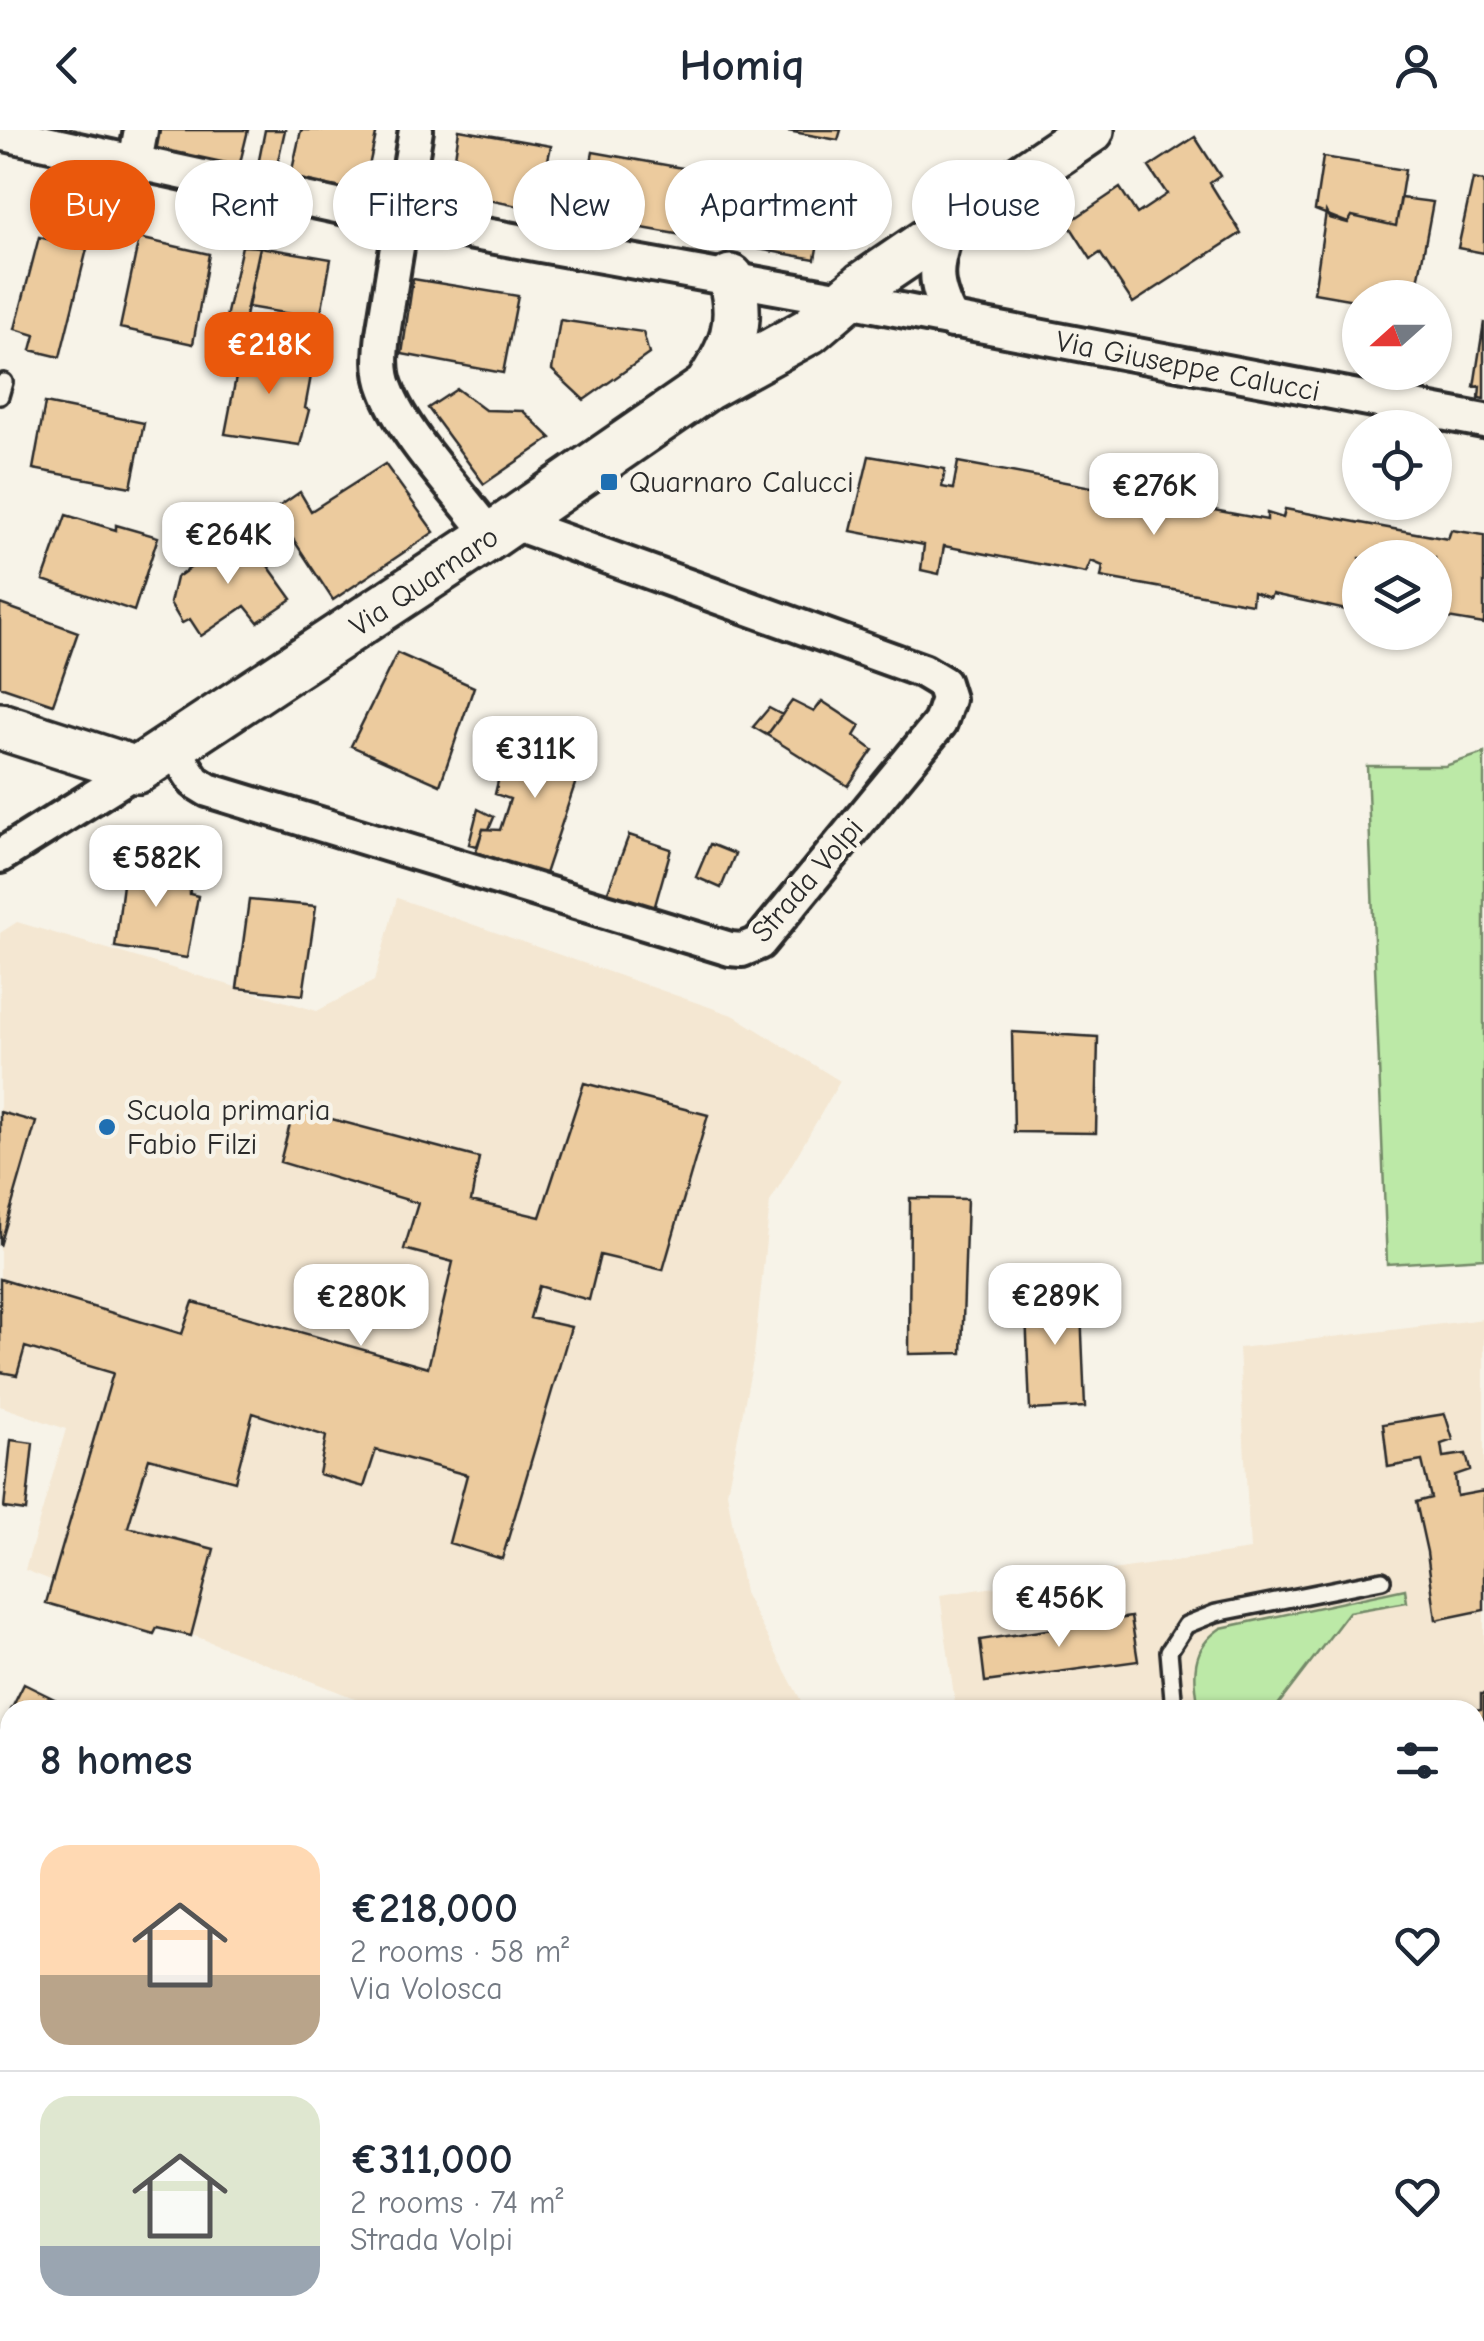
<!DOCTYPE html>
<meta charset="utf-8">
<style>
:root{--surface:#fff;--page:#f6f6f7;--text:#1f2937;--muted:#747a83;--line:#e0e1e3;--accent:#ea580c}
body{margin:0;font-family:"Comic Neue",sans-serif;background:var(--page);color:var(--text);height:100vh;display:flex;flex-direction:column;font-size:38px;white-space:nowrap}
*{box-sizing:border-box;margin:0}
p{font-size:32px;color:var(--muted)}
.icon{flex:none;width:55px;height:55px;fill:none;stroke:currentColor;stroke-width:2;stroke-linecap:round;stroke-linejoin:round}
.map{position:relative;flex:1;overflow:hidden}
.sheet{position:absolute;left:0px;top:1570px;width:1485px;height:642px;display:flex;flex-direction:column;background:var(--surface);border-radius:30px 30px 0 0;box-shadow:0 2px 8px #0004}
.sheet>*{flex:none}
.banner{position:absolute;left:30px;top:30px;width:1425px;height:90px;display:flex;gap:20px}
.needle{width:65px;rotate:249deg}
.tools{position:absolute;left:1342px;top:150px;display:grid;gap:20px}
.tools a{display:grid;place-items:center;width:110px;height:110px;border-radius:50%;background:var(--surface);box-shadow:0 2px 8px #0004;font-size:50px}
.price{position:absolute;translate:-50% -85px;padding:0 22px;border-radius:20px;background:#fff;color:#222;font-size:32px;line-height:65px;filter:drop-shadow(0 2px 5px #0008)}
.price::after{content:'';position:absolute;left:50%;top:60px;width:30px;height:22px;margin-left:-15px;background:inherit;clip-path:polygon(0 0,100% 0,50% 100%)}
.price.on{background:var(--accent);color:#fff}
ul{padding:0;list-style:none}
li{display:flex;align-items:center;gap:30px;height:250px;padding:0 40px}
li+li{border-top:2px solid var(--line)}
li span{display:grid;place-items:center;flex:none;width:280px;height:200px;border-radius:30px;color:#555}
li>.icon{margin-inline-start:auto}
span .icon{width:120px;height:120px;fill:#fffc;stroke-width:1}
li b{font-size:42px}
h2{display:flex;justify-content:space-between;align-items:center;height:120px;padding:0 40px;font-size:42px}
.pill{padding:0 35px;border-radius:45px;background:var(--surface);box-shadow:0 2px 8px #0004;font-size:35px;line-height:90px}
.pill.on{background:var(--accent);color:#fff}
header{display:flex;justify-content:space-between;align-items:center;height:130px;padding:0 40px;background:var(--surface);font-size:45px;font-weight:600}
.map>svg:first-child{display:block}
.built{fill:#f4e7d2}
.green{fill:#bce9a7;stroke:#748a69;stroke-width:2.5}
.building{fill:#eccb9e;stroke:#2b2b2b;stroke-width:2.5}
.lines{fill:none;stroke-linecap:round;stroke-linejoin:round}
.lane-casing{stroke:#2b2b2b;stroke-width:22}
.street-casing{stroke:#2b2b2b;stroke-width:40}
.secondary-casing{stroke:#2b2b2b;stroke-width:52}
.lane{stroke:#f7f3e8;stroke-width:15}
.street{stroke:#f7f3e8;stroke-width:32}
.secondary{stroke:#f7f3e8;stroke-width:45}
.poi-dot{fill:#1f6fb2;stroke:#f7f3e8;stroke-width:4}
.labels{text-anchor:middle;stroke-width:9;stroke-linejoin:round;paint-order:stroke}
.street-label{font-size:30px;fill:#2b2b2b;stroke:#f7f3e8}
.poi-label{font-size:30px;fill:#2b2b2b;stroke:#f7f3e8;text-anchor:start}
</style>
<header><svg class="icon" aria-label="back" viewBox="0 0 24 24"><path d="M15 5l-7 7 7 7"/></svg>Homiq<svg class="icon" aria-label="person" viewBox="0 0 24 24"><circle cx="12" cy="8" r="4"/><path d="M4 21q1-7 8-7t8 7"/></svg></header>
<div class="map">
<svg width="1484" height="2211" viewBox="0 0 1484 2211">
<rect width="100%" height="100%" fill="#f7f3e8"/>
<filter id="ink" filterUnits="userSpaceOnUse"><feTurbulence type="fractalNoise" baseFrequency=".01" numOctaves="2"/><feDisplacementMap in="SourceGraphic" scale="20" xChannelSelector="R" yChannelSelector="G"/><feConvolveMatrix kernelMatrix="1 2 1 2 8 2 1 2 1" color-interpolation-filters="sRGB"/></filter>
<g filter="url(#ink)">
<path class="built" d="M 397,768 L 735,886 L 840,951 L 770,1072 L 754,1225 L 727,1362 L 744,1463 L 806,1580 L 354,1580 L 357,1569 L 25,1440 L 66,1299 L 0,1276 L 0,803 L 17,792 L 317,881 L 374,851 Z
M 1484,1189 L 1484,2162 L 1475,2139 L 1475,1580 L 956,1580 L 940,1465 L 1250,1420 L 1239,1218 Z"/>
<path class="green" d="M 1484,623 L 1484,1128 L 1387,1134 L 1367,636 L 1445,636 Z
M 1405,1459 L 1407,1472 L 1349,1482 L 1274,1580 L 1199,1580 C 1194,1546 1189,1519 1221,1498 Z"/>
<path class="building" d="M 160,0 L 248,0 L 239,37 L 155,21 Z
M 265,0 L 285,0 L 275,44 L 257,40 Z
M 301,0 L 377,0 L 363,63 L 290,49 Z
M 459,0 L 551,16 L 537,80 L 450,62 Z
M 782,0 L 841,0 L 838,10 Z
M 1195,7 L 1220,46 L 1210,53 L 1241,103 L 1133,173 L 1100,123 L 1091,129 L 1068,93 L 1120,58 L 1137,84 L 1167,64 L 1149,37 Z
M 593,22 L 694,40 L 682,105 L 580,87 Z
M 1323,27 L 1405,40 L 1396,96 L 1352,86 L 1348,93 L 1315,80 Z
M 728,49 L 826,69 L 815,129 L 718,112 Z
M 1473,49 L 1484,51 L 1484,123 L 1458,118 Z
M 1401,68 L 1433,72 L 1415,168 L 1360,168 L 1360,171 L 1314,163 L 1326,82 L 1329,88 L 1348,93 L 1352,86 L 1396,96 Z
M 39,107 L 87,119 L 60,227 L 31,220 L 35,205 L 15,199 Z
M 139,108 L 209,124 L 193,214 L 120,198 Z
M 242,116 L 260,117 L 243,196 L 225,192 Z
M 260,117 L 331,129 L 320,189 L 248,177 Z
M 413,149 L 518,166 L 503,243 L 402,224 Z
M 560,190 L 643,202 L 649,224 L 584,270 L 552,240 Z
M 1484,192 L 1484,269 L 1479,268 L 1480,256 L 1474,257 Z
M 243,211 L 271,216 L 269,227 L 313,235 L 305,278 L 309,280 L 300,315 L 225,304 Z
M 457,259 L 485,280 L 523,281 L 551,308 L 484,354 L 428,278 Z
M 45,273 L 144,293 L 131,357 L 33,339 Z
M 869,326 L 945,339 L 942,357 L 953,359 L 958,332 L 1267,390 L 1267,383 L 1283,388 L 1285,379 L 1448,409 L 1451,400 L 1484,405 L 1484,494 L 1435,486 L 1435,428 L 1360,428 L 1360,483 L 1272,464 L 1270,468 L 1253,462 L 1252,474 L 1101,447 L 1103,436 L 1091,431 L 1086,443 L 944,416 L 939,444 L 921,440 L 924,415 L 851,401 Z
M 385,334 L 434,402 L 333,470 L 274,380 L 300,362 L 311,381 Z
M 66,385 L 116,400 L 116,395 L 158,407 L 134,481 L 43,450 Z
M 243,401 L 292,469 L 258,492 L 245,476 L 201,506 L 190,489 L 182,493 L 170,473 L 176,448 Z
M 0,474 L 78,502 L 53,574 L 0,556 Z
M 397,523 L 474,557 L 440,655 L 351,616 Z
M 792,571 L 814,582 L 822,571 L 860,596 L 854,606 L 873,620 L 848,656 L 767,605 Z
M 769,578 L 782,585 L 767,605 L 753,597 Z
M 536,596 L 589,612 L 545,744 L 476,722 L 483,699 L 500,700 L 510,669 L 495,664 L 502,634 L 520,637 Z
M 478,679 L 494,687 L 489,699 L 483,699 L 477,716 L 469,714 Z
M 629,705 L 671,719 L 654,779 L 607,764 Z
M 710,714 L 735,724 L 721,758 L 696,747 Z
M 126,731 L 189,740 L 190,764 L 198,766 L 187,828 L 115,817 Z
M 249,770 L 316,776 L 303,865 L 237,858 Z
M 1012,902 L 1098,907 L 1096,1003 L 1014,1002 Z
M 584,953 L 708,985 L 663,1140 L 600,1125 L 589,1170 L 539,1156 L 530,1188 L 571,1197 L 502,1429 L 449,1413 L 467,1345 L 376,1320 L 364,1357 L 319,1344 L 326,1306 L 253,1283 L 235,1351 L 149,1328 L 128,1397 L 214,1419 L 191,1506 L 157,1498 L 154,1504 L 46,1473 L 113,1243 L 25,1217 L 17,1245 L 0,1242 L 0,1149 L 182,1204 L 193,1172 L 428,1238 L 453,1132 L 404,1119 L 418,1073 L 280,1032 L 294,979 L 479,1028 L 471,1071 L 540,1087 Z
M 0,982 L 36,992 L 0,1116 Z
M 910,1068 L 967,1069 L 962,1223 L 909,1224 Z
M 1080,1155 L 1085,1277 L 1030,1280 L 1025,1158 Z
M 1445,1284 L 1453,1310 L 1441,1314 L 1443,1327 L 1466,1324 L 1470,1340 L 1455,1345 L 1457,1366 L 1484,1361 L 1484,1480 L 1436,1490 L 1427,1422 L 1416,1372 L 1431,1368 L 1422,1331 L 1388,1337 L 1383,1294 Z
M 11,1310 L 33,1313 L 26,1381 L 4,1378 Z
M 1131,1487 L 1138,1531 L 985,1552 L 980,1510 Z
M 24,1554 L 77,1580 L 11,1580 Z
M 1481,1564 L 1484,1564 L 1484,1678 L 1483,1702 L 1475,1704 L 1475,1580 L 1481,1579 Z
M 10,1583 L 10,1643 L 0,1638 L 0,1603 Z
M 17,2202 L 81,2202 L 78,2211 L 39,2211 Z
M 305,2202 L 339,2202 L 338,2211 L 304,2211 Z
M 1291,2202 L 1427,2202 L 1431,2211 L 1269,2211 Z"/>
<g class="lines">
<g class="lane-casing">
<path id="lane" d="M 0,266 L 4,252
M 1174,1580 L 1169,1521 L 1186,1495 L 1216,1483 L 1382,1450
M 1005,2211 L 1017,2202
M 1131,2211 L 1151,2202"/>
</g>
<g class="street-casing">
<path id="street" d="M 416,0 L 383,204 C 381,222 379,241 386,258 C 404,307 460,363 491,406
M 0,3 L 401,90 L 848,170 L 1484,291
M 135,32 L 141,0
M 948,96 C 935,138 931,151 952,191
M 172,617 L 195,652 L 208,660 L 730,819 L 742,820 L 759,813 L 940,593 L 948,569 L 943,553 L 923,541 L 511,392
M 0,726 L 137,640"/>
</g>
<g class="secondary-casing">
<path id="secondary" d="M 707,257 C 732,219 744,194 731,148
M 0,596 L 137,640 L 491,406 L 707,257 L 809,201 L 863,155 L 1091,0
M 0,1709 L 10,1716
M 775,2202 L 779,2211"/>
</g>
<use href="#lane" class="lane"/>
<use href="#street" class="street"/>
<use href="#secondary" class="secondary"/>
</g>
</g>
<g class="poi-dot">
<rect x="599" y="342" width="20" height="20" rx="5"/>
<circle cx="107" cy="997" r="10"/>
</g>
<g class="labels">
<g class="street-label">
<text transform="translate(1188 236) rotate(11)" y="10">Via Giuseppe Calucci</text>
<text transform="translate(424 451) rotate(-34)" y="10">Via Quarnaro</text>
<text transform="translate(807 750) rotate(-49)" y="10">Strada Volpi</text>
</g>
<g class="poi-label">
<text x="629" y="362">Quarnaro Calucci</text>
<text x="127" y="990">Scuola primaria<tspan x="127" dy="34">Fabio Filzi</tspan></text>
</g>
</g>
</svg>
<div class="tools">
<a><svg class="needle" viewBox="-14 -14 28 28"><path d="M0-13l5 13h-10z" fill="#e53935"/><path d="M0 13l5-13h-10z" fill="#747a83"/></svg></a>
<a><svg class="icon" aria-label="locate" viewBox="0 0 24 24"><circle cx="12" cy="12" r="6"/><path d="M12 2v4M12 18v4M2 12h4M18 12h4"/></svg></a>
<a><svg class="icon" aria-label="layers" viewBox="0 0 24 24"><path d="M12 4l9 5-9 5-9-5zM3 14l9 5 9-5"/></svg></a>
</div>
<b class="price on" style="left:269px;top:267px">€218K</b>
<b class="price" style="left:1154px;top:408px">€276K</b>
<b class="price" style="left:228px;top:457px">€264K</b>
<b class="price" style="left:535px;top:671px">€311K</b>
<b class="price" style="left:156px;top:780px">€582K</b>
<b class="price" style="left:1055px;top:1218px">€289K</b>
<b class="price" style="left:361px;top:1219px">€280K</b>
<b class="price" style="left:1059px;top:1520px">€456K</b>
<div class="banner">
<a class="pill on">Buy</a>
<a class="pill">Rent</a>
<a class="pill">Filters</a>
<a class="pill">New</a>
<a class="pill">Apartment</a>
<a class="pill">House</a>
</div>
<section class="sheet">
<h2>8 homes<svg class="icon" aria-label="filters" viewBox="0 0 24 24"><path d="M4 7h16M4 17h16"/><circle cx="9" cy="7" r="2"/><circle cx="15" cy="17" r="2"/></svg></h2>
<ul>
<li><span style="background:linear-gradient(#ffd9b3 65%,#b9a48a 0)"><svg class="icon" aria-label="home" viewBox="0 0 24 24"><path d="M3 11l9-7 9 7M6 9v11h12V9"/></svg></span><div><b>€218,000</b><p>2 rooms · 58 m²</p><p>Via Volosca</p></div><svg class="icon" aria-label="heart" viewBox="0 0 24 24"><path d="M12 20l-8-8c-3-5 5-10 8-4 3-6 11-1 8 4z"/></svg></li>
<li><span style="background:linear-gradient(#dfe7d0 75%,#9aa5b1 0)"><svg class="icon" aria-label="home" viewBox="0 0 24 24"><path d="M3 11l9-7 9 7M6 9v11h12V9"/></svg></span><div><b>€311,000</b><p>2 rooms · 74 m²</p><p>Strada Volpi</p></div><svg class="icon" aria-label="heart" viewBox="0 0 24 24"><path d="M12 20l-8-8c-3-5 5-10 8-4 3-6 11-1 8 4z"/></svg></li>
</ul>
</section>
</div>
